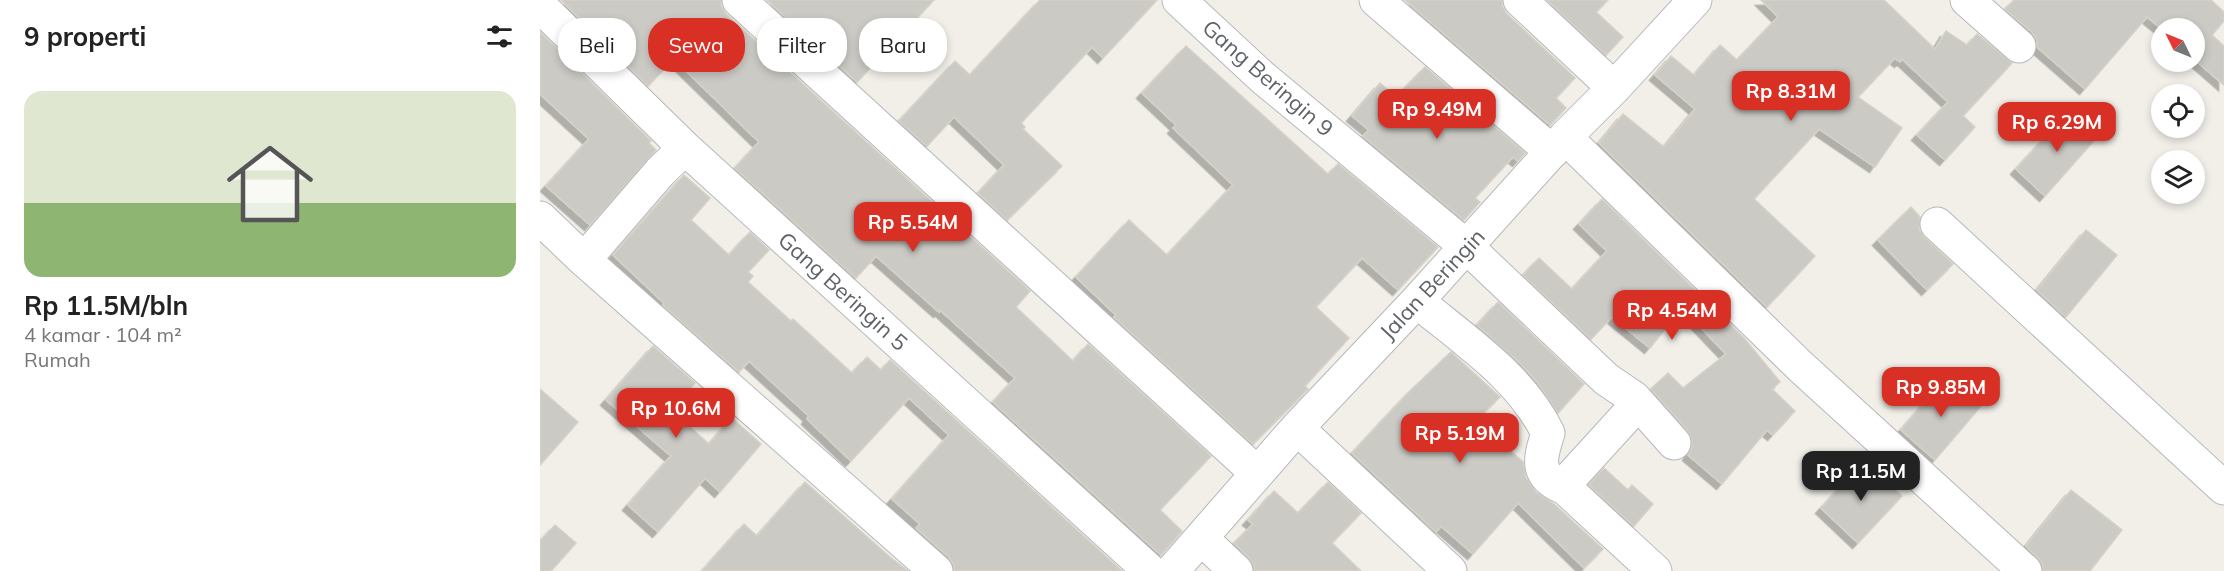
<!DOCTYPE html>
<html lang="id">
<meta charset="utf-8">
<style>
:root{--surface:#fff;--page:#f6f6f6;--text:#222;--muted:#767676;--accent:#d93025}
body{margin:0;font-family:Mulish,sans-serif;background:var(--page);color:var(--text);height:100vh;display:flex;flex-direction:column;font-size:22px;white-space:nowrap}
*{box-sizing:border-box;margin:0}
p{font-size:20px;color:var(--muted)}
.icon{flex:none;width:33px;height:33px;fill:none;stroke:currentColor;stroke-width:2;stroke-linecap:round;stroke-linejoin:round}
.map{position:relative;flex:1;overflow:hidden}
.side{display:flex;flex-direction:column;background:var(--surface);width:540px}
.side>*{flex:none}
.top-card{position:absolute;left:18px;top:18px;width:570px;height:54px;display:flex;gap:12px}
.needle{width:39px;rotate:313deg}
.controls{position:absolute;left:1611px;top:18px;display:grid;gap:12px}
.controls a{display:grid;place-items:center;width:54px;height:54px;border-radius:50%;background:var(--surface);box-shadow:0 3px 9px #0003;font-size:30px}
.price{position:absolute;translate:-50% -51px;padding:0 14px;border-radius:12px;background:var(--accent);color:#fff;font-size:20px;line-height:39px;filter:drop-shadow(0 2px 3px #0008)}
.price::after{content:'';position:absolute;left:50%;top:36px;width:18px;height:14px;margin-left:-9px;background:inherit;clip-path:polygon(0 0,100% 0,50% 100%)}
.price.selected{background:#222;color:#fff}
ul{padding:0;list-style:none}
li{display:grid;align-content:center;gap:12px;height:318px;padding:0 24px}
li span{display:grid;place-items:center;height:186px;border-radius:18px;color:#555}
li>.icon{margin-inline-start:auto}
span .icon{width:108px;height:108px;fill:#fffc;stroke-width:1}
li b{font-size:26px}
h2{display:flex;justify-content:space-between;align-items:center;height:72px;padding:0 24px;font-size:26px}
.tag{padding:0 21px;border-radius:24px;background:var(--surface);box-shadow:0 3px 9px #0003;font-size:21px;line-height:54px}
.tag.selected{background:var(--accent);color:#fff}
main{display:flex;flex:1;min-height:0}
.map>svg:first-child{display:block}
.building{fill:#cccac5;stroke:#d6d1c6;stroke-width:1.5;filter:url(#shadow)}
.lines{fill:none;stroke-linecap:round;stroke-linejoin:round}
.minor-casing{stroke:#b5b8bc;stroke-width:35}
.minor{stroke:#fff;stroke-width:33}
.labels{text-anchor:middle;stroke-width:4.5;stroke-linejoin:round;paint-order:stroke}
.street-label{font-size:22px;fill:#5f6368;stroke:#fff}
</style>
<main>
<section class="side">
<h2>9 properti<svg class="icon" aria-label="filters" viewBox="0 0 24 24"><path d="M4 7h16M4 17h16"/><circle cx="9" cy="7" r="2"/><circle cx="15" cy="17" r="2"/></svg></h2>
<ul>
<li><span style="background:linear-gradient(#dfe7d0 60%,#8fb573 0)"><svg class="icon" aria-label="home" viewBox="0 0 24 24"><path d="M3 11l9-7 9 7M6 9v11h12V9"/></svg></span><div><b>Rp 11.5M/bln</b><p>4 kamar · 104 m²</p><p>Rumah</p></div></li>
</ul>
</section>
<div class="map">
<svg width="1684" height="571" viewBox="0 0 1684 571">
<defs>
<filter id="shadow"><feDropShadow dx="-5.5" dy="5.5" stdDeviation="0" flood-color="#0004"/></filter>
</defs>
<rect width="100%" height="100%" fill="#f1efe8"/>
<path class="building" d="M 21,0 L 181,0 L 181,6 L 186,14 L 490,291 L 476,307 L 533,361 L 548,344 L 671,456 L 620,510 L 642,531 L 621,555 L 453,402 L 475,378 L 400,310 L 399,312 L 336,256 L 316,278 L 195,168 L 219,142 L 136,61 L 134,64 L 131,62 L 108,86 Z
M 227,0 L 394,0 L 317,82 Z
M 500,0 L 617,0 L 563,58 L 552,47 L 481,123 L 485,127 L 483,129 L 522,166 L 467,220 L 438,193 L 464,165 L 414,117 L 387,146 L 359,121 L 415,61 L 430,75 Z
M 865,0 L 962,0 L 962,6 L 967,14 L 1035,78 L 1016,98 L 1026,108 L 1010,125 Z
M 1007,0 L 1068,0 L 1056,12 L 1083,37 L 1066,55 Z
M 1221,0 L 1344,0 L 1395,49 L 1406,31 L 1427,45 L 1437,34 L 1472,63 L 1423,116 L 1435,127 L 1405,160 L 1377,135 L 1408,102 L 1362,59 L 1360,62 L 1355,58 L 1318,97 L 1362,128 L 1335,167 L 1279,129 L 1214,199 L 1275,256 L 1227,307 L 1059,143 L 1083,114 L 1124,147 L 1155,109 L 1115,75 L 1131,56 L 1154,75 L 1180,45 L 1197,60 L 1238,17 Z
M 1474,0 L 1671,0 L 1684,12 L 1684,21 L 1672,35 L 1684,46 L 1684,85 L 1654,59 L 1654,28 L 1622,29 L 1607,17 L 1545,89 L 1497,47 L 1497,40 L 1492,32 L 1465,9 Z
M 0,32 L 111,141 L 109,143 L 116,150 L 50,225 L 6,186 L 49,139 L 0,94 Z
M 646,46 L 788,174 L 798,164 L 898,247 L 858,290 L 822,258 L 776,307 L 809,338 L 765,386 L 768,389 L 713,444 L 574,317 L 576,315 L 536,277 L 589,220 L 627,255 L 693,185 L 633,128 L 636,125 L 602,93 Z
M 885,67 L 985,153 L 978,161 L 973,157 L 935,198 L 940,202 L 924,220 L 823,136 L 829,130 L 812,116 L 840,83 L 856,97 Z
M 1530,110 L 1558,136 L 1505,196 L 1476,169 Z
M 144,175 L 170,198 L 151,220 L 189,255 L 210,232 L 229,250 L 208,272 L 213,276 L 208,282 L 251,321 L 253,319 L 312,373 L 327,357 L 341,370 L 350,360 L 582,571 L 414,571 L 414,565 L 409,557 L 376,528 L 380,524 L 352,499 L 409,435 L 369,398 L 311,461 L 267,419 L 269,416 L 209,361 L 199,372 L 123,305 L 124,303 L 73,255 Z
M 1062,199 L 1204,338 L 1240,382 L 1232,389 L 1255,411 L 1233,435 L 1227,430 L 1182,484 L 1148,455 L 1152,448 L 1152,440 L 1148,431 L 1111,389 L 1128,373 L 1143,388 L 1186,354 L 1142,308 L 1110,348 L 1072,317 L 1051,339 L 983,275 L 999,258 L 1032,289 L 1067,251 L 1039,224 Z
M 1371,207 L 1380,217 L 1379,229 L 1384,237 L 1413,264 L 1387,290 L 1338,240 Z
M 1546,230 L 1577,255 L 1526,317 L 1497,290 Z
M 958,302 L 1044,384 L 1018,413 L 998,383 L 981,364 L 937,325 Z
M 113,346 L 155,383 L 131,410 L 169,444 L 192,418 L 221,444 L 180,492 L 165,478 L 118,532 L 88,505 L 131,456 L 66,400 Z
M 911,352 L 960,397 L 936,420 L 983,462 L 986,478 L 996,492 L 1014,504 L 1063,549 L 1044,568 L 978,503 L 933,554 L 901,526 L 896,532 L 812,453 L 868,393 Z
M 1407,377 L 1441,406 L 1395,460 L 1361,430 Z
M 0,389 L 38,422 L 0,465 Z
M 1324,461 L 1362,496 L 1318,543 L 1281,508 Z
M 1064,468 L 1088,490 L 1092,485 L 1113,504 L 1094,526 L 1049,485 Z
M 265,482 L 350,557 L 368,571 L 162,571 L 204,524 L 217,536 Z
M 788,482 L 821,513 L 792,543 L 821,571 L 714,571 L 714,565 L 709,558 L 694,543 L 713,524 L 708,520 L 734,491 L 758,513 Z
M 1531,490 L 1582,530 L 1550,571 L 1503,571 L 1503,565 L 1498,558 L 1486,546 Z
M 15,525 L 36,543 L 11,571 L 0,571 L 0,541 Z"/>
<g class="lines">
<g class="minor-casing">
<path id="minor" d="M 199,0 L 717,473
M 639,0 L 722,77 L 927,247 L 1066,379 L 1094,398 L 1093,409 L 1031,477 L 1025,488 L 1115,571
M 836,0 L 1012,152
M 980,0 L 1074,88
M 1427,0 L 1479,46
M 0,6 L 145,148 L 610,571
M 1025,137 L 1261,367 L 1485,571
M 0,218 L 44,260 L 396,571
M 1397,224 L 1684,488
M 44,260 L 120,172 L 145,148
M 877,301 C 925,341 980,376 1008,433 C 1000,458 994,476 1025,488
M 1094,398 L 1134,443
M 757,428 L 910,571
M 661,538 L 696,571
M 632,571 L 757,428 L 877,301 L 1025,137 L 1074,88 L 1155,0"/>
</g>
<use href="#minor" class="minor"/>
</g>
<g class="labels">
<g class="street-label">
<text transform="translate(728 78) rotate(41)" y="8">Gang Beringin 9</text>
<text transform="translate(892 284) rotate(-47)" y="8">Jalan Beringin</text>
<text transform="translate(303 291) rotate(42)" y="8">Gang Beringin 5</text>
</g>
</g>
</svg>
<div class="controls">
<a><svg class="needle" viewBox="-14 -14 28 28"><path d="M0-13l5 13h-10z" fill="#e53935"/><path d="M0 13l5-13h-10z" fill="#767676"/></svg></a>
<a><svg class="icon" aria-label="locate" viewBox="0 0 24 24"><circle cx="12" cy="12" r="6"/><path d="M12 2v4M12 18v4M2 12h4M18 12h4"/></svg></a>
<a><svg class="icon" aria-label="layers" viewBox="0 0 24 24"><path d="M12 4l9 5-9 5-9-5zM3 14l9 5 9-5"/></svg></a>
</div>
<b class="price" style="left:1251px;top:122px">Rp 8.31M</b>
<b class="price" style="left:897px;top:140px">Rp 9.49M</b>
<b class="price" style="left:1517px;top:153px">Rp 6.29M</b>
<b class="price" style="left:373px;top:253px">Rp 5.54M</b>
<b class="price" style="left:1132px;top:341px">Rp 4.54M</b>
<b class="price" style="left:1401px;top:418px">Rp 9.85M</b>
<b class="price" style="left:136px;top:439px">Rp 10.6M</b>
<b class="price" style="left:920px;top:464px">Rp 5.19M</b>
<b class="price selected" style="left:1321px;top:502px">Rp 11.5M</b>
<div class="top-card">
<a class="tag">Beli</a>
<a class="tag selected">Sewa</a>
<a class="tag">Filter</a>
<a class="tag">Baru</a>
</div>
</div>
</main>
